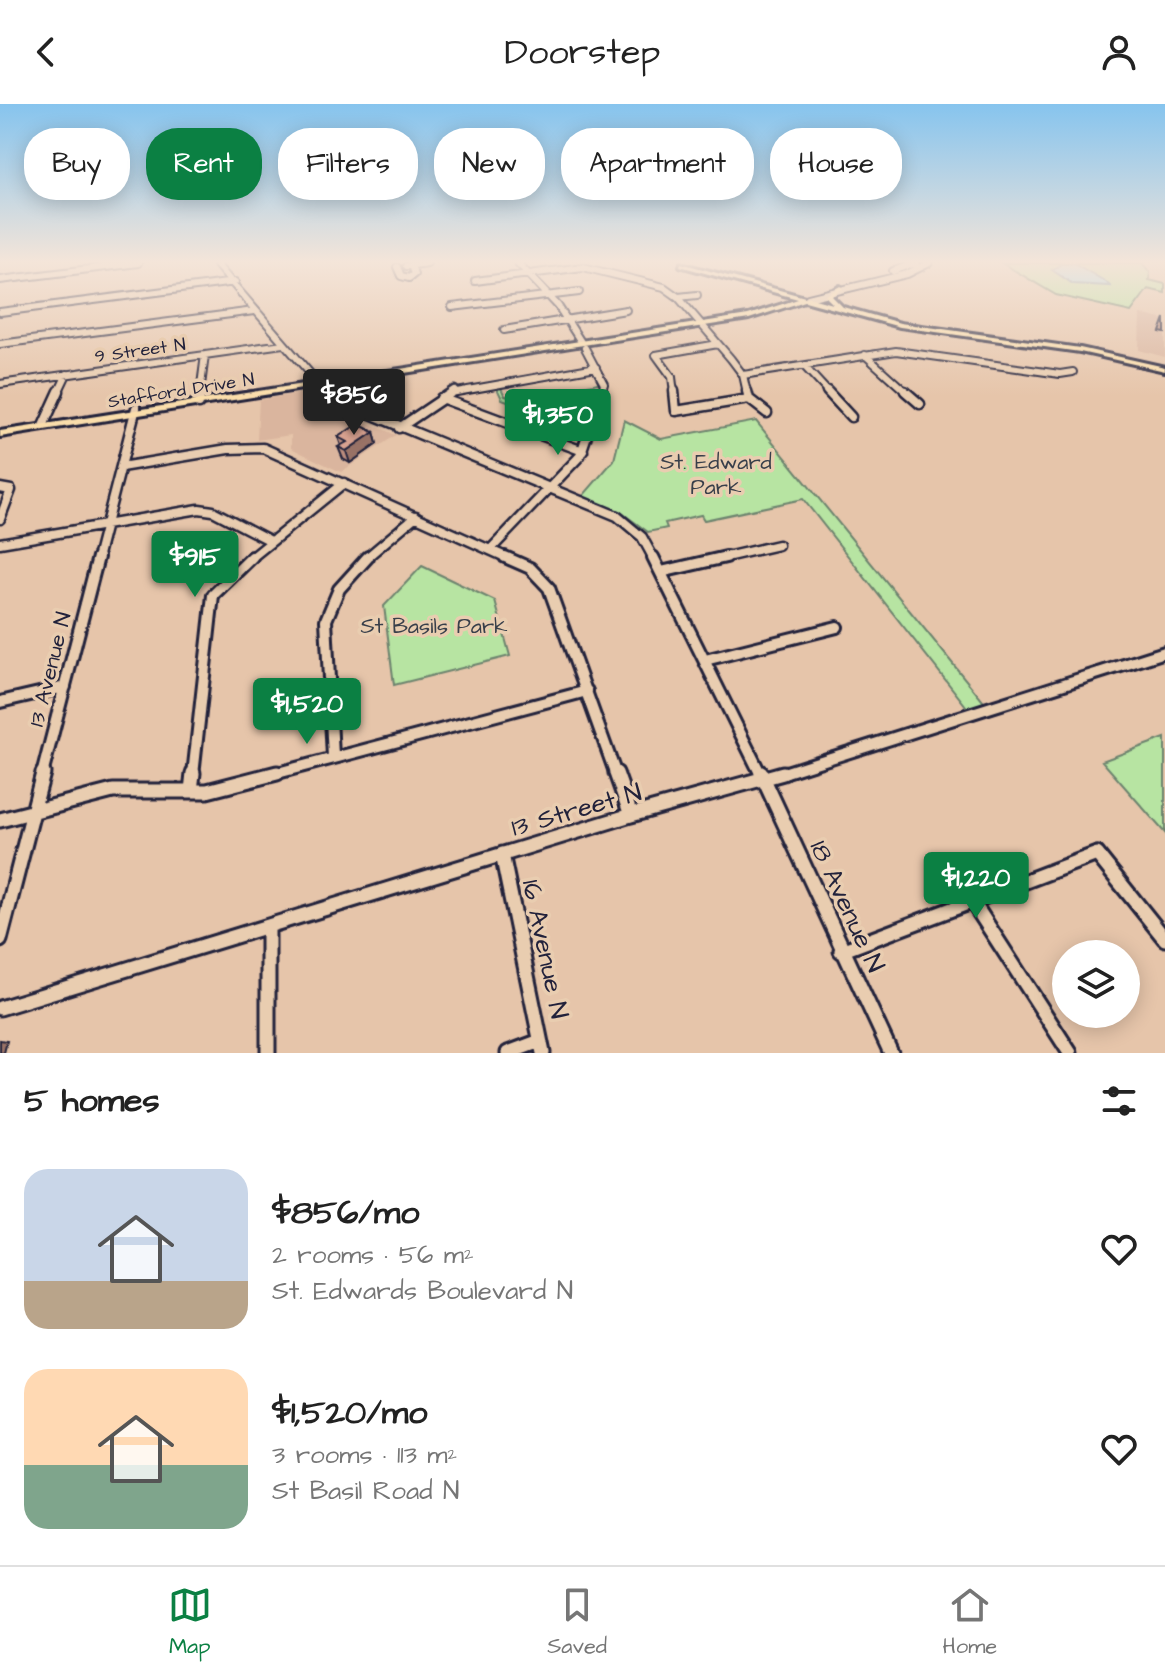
<!DOCTYPE html>
<meta charset="utf-8">
<style>
:root{--surface:#fff;--page:#f6f6f6;--text:#222;--muted:#767676;--line:#e0e0e0;--accent:#0b8043}
body{margin:0;font-family:"Architects Daughter",sans-serif;background:var(--page);color:var(--text);height:100vh;display:flex;flex-direction:column;font-size:30px;white-space:nowrap}
*{box-sizing:border-box;margin:0}
p{font-size:26px;color:var(--muted)}
.icon{flex:none;width:44px;height:44px;fill:none;stroke:currentColor;stroke-width:2;stroke-linecap:round;stroke-linejoin:round}
.map{position:relative;height:949px;overflow:hidden}
.side{display:flex;flex-direction:column;background:var(--surface);flex:1}
.side>*{flex:none}
.banner{position:absolute;left:24px;top:24px;width:1118px;height:72px;display:flex;gap:16px}
.fabs{position:absolute;left:1052px;top:836px;display:grid;gap:16px}
.fabs a{display:grid;place-items:center;width:88px;height:88px;border-radius:50%;background:var(--surface);box-shadow:0 4px 20px #0003;font-size:40px}
.price{position:absolute;translate:-50% -68px;padding:0 18px;border-radius:8px;background:var(--accent);color:#fff;font-size:26px;line-height:52px;filter:drop-shadow(0 2px 4px #0008)}
.price::after{content:'';position:absolute;left:50%;top:48px;width:24px;height:18px;margin-left:-12px;background:inherit;clip-path:polygon(0 0,100% 0,50% 100%)}
.price.selected{background:#222;color:#fff}
ul{padding:0;list-style:none}
li{display:flex;align-items:center;gap:24px;height:200px;padding:0 24px}
li span{display:grid;place-items:center;flex:none;width:224px;height:160px;border-radius:24px;color:#555}
li>.icon{margin-inline-start:auto}
span .icon{width:96px;height:96px;fill:#fffc;stroke-width:1}
li b{font-size:34px}
h2{display:flex;justify-content:space-between;align-items:center;height:96px;padding:0 24px;font-size:34px}
.tag{padding:0 28px;border-radius:32px;background:var(--surface);box-shadow:0 4px 20px #0003;font-size:28px;line-height:72px}
.tag.selected{background:var(--accent);color:#fff}
header{display:flex;justify-content:space-between;align-items:center;height:104px;padding:0 24px;background:var(--surface);font-size:36px;font-weight:600}
.menu{display:flex;justify-content:space-around;align-items:center;height:112px;border-top:2px solid var(--line);background:var(--surface);font-size:22px;color:var(--muted)}
.menu a{display:grid;justify-items:center;gap:4px}
.menu .selected{color:var(--accent)}
.map>svg:first-child{display:block}
.built{fill:#dab59e}
.green{fill:#b7e4a2;stroke:#6c836e;stroke-width:2}
.water{fill:#94ddf6;stroke:#6692ab;stroke-width:2}
.lines{fill:none;stroke-linecap:round;stroke-linejoin:round}
.minor-far3-casing{stroke:#22223b;stroke-width:10}
.minor-far2-casing{stroke:#22223b;stroke-width:13}
.minor-far1-casing{stroke:#22223b;stroke-width:16}
.minor-casing{stroke:#22223b;stroke-width:19}
.major-casing{stroke:#22223b;stroke-width:6}
.minor-far3{stroke:#e9cdb0;stroke-width:6}
.minor-far2{stroke:#e9cdb0;stroke-width:8}
.minor-far1{stroke:#e9cdb0;stroke-width:10}
.minor{stroke:#e9cdb0;stroke-width:13}
.major{fill:#faddab;fill-rule:evenodd}
.wall{fill:#bb8c7d;stroke:#22223b;stroke-width:2}
.shaded-wall{fill:#997266;stroke:#22223b;stroke-width:2}
.building{fill:#daa391;stroke:#22223b;stroke-width:2}
.labels{text-anchor:middle;stroke-width:7;stroke-linejoin:round;paint-order:stroke}
.far-street-label{font-size:18px;fill:#22223b;stroke:#e9cdb0}
.park-label{font-size:22px;fill:#383f4a;stroke:#e9cdb0}
.street-label{font-size:22px;fill:#22223b;stroke:#e9cdb0}
.near-street-label{font-size:26px;fill:#22223b;stroke:#e9cdb0}
</style>
<header><svg class="icon" aria-label="back" viewBox="0 0 24 24"><path d="M15 5l-7 7 7 7"/></svg>Doorstep<svg class="icon" aria-label="person" viewBox="0 0 24 24"><circle cx="12" cy="8" r="4"/><path d="M4 21q1-7 8-7t8 7"/></svg></header>
<div class="map">
<svg width="1165" height="949" viewBox="0 0 1165 949">
<rect width="100%" height="100%" fill="#e6c5aa"/>
<filter id="ink" filterUnits="userSpaceOnUse"><feTurbulence type="fractalNoise" baseFrequency=".0125" numOctaves="2"/><feDisplacementMap in="SourceGraphic" scale="16" xChannelSelector="R" yChannelSelector="G"/><feConvolveMatrix kernelMatrix="1 2 1 2 8 2 1 2 1" color-interpolation-filters="sRGB"/></filter>
<g filter="url(#ink)">
<path class="built" d="M 1140,210 L 1165,216 L 1165,253 L 1139,246 Z
M 308,288 L 316,289 L 337,306 L 396,331 L 341,368 L 291,344 L 291,331 L 257,336 L 259,296 Z"/>
<path class="green" d="M 1002,159 L 1142,159 L 1150,168 L 1149,176 L 1165,180 L 1165,189 L 1148,185 L 1131,208 L 1056,191 Z
M 376,278 L 382,307 L 405,317 L 343,296 L 336,289 L 339,283 Z
M 600,279 L 576,283 L 565,312 L 547,329 L 544,328 L 557,315 L 502,295 L 496,282 L 500,282 L 505,292 L 510,293 Z
M 624,316 L 661,335 L 756,317 L 987,602 L 970,607 L 803,395 L 704,416 L 701,411 L 665,419 L 667,424 L 648,428 L 622,409 L 582,393 L 614,356 Z
M 422,462 L 495,497 L 510,552 L 394,581 L 384,502 Z
M 1165,634 L 1165,729 L 1102,657 Z"/>
<path class="water" d="M 1074,159 L 1106,178 L 1110,182 L 1073,180 L 1052,166 L 1061,160 Z"/>
<g class="lines">
<g class="minor-far3-casing">
<path id="minor-far3" d="M 215,159 L 327,289
M 518,159 L 558,202 L 581,238
M 406,162 L 427,159
M 397,163 L 401,172 L 409,174 L 414,170 L 411,161
M 893,167 L 916,159
M 0,176 L 138,159
M 475,177 L 583,163 L 664,183 L 678,193 L 731,255 L 743,271 L 747,289
M 678,193 L 697,191
M 808,194 L 907,170 L 929,159
M 452,203 L 579,188
M 0,208 L 235,178
M 504,226 L 626,206
M 0,240 L 254,207
M 585,244 L 604,280 L 601,289
M 865,251 L 907,289
M 804,262 L 829,289
M 743,271 L 896,247 L 1060,270 L 1073,268
M 0,280 L 283,240
M 58,289 L 67,270
M 200,289 L 205,251
M 451,289 L 596,263
M 674,289 L 672,273 L 656,251 L 718,240"/>
</g>
<g class="minor-far2-casing">
<path id="minor-far2" d="M 325,287 L 332,294 L 617,412 L 642,433 L 654,455
M 674,287 L 676,307 L 749,295
M 747,287 L 749,295 L 767,309
M 827,287 L 851,313
M 905,287 L 920,300
M 441,294 L 583,347
M 199,300 L 201,287
M 43,322 L 59,287
M 399,324 L 454,287
M 121,363 L 228,345 L 263,344 L 510,455
M 0,384 L 11,386 L 0,415
M 0,439 L 199,405 L 213,407 L 271,437
M 492,444 L 580,352 L 602,287
M 97,455 L 136,304
M 250,455 L 344,379
M 365,455 L 416,412
M 717,455 L 778,441"/>
</g>
<g class="minor-far1-casing">
<path id="minor-far1" d="M 505,453 L 530,464 L 549,484 L 616,671
M 653,453 L 761,671
M 661,468 L 726,453
M 705,556 L 837,523
M 0,598 L 65,583
M 333,653 L 326,516 L 339,485 L 368,453
M 42,671 L 98,453
M 193,671 L 213,491 L 252,453
M 270,671 L 587,587
M 777,671 L 1165,548"/>
</g>
<g class="minor-casing">
<path id="minor" d="M 616,669 L 631,711
M 761,669 L 891,949
M 191,687 L 193,669
M 0,716 L 113,687 L 207,687 L 277,669
M 502,750 L 543,949
M 972,797 L 1070,949
M 268,822 L 268,949
M 0,836 L 43,669
M 841,847 L 1097,750 L 1165,835
M 0,904 L 631,711 L 783,669
M 508,949 L 540,937"/>
</g>
<g class="major-casing">
<path id="major" d="M 681,159 L 805,193 L 810,193 L 811,194 L 833,200 L 825,192 L 840,182 L 843,184 L 842,185 L 832,192 L 843,203 L 900,219 L 1080,244 L 1165,263 L 1165,267 L 1080,248 L 900,223 L 805,197 L 749,215 L 347,278 L 335,287 L 336,294 L 332,297 L 328,294 L 327,286 L 334,280 L 0,333 L 0,327 L 748,211 L 798,195 L 680,162 Z"/>
</g>
<use href="#minor-far3" class="minor-far3"/>
<use href="#minor-far2" class="minor-far2"/>
<use href="#minor-far1" class="minor-far1"/>
<use href="#minor" class="minor"/>
<use href="#major" class="major"/>
</g>
<path class="wall" d="M 1165,214 L 1165,229 L 1160,228 Z
M 374,328 L 377,340 L 350,359 L 343,355 L 338,343 L 341,342 L 338,333 Z"/>
<path class="shaded-wall" d="M 374,328 L 377,340 L 350,359 L 346,347 Z
M 0,936 L 7,937 L 4,949 L 0,949 Z"/>
<path class="building" d="M 358,320 L 374,328 L 346,347 L 338,343 L 347,338 L 338,333 Z"/>
</g>
<linearGradient id="sky" x2="0" y2="1"><stop stop-color="#86c4ee"/><stop offset="0.54" stop-color="#f4e5d9"/><stop offset="1" stop-color="#f4e5d9" stop-opacity="0"/></linearGradient>
<rect width="1165" height="292" fill="url(#sky)"/>
<g class="labels">
<g class="far-street-label">
<text transform="translate(140 246) rotate(-8)" y="6">9 Street N</text>
<text transform="translate(181 286) rotate(-9)" y="6">Stafford Drive N</text>
</g>
<g class="park-label">
<text x="716" y="365">St. Edward<tspan x="716" dy="25">Park</tspan></text>
<text x="434" y="529">St Basils Park</text>
</g>
<g class="street-label">
<text transform="translate(49 565) rotate(-76)" y="8">13 Avenue N</text>
</g>
<g class="near-street-label">
<text transform="translate(576 705) rotate(-16)" y="9">13 Street N</text>
<text transform="translate(848 802) rotate(65)" y="9">18 Avenue N</text>
<text transform="translate(546 845) rotate(78)" y="9">16 Avenue N</text>
</g>
</g>
</svg>
<div class="fabs">
<a><svg class="icon" aria-label="layers" viewBox="0 0 24 24"><path d="M12 4l9 5-9 5-9-5zM3 14l9 5 9-5"/></svg></a>
</div>
<b class="price selected" style="left:354px;top:333px">$856</b>
<b class="price" style="left:558px;top:353px">$1,350</b>
<b class="price" style="left:195px;top:495px">$915</b>
<b class="price" style="left:307px;top:642px">$1,520</b>
<b class="price" style="left:976px;top:816px">$1,220</b>
<div class="banner">
<a class="tag">Buy</a>
<a class="tag selected">Rent</a>
<a class="tag">Filters</a>
<a class="tag">New</a>
<a class="tag">Apartment</a>
<a class="tag">House</a>
</div>
</div>
<section class="side">
<h2>5 homes<svg class="icon" aria-label="filters" viewBox="0 0 24 24"><path d="M4 7h16M4 17h16"/><circle cx="9" cy="7" r="2"/><circle cx="15" cy="17" r="2"/></svg></h2>
<ul>
<li><span style="background:linear-gradient(#c9d6e8 70%,#b9a48a 0)"><svg class="icon" aria-label="home" viewBox="0 0 24 24"><path d="M3 11l9-7 9 7M6 9v11h12V9"/></svg></span><div><b>$856/mo</b><p>2 rooms · 56 m²</p><p>St. Edwards Boulevard N</p></div><svg class="icon" aria-label="heart" viewBox="0 0 24 24"><path d="M12 20l-8-8c-3-5 5-10 8-4 3-6 11-1 8 4z"/></svg></li>
<li><span style="background:linear-gradient(#ffd9b3 60%,#7fa58c 0)"><svg class="icon" aria-label="home" viewBox="0 0 24 24"><path d="M3 11l9-7 9 7M6 9v11h12V9"/></svg></span><div><b>$1,520/mo</b><p>3 rooms · 113 m²</p><p>St Basil Road N</p></div><svg class="icon" aria-label="heart" viewBox="0 0 24 24"><path d="M12 20l-8-8c-3-5 5-10 8-4 3-6 11-1 8 4z"/></svg></li>
</ul>
</section>
<nav class="menu">
<a class="selected"><svg class="icon" aria-label="map" viewBox="0 0 24 24"><path d="M3 6l6-2 6 2 6-2v14l-6 2-6-2-6 2zM9 4v14M15 6v14"/></svg>Map</a>
<a><svg class="icon" aria-label="saved" viewBox="0 0 24 24"><path d="M7 4h10v16l-5-4-5 4z"/></svg>Saved</a>
<a><svg class="icon" aria-label="home" viewBox="0 0 24 24"><path d="M3 11l9-7 9 7M6 9v11h12V9"/></svg>Home</a>
</nav>
